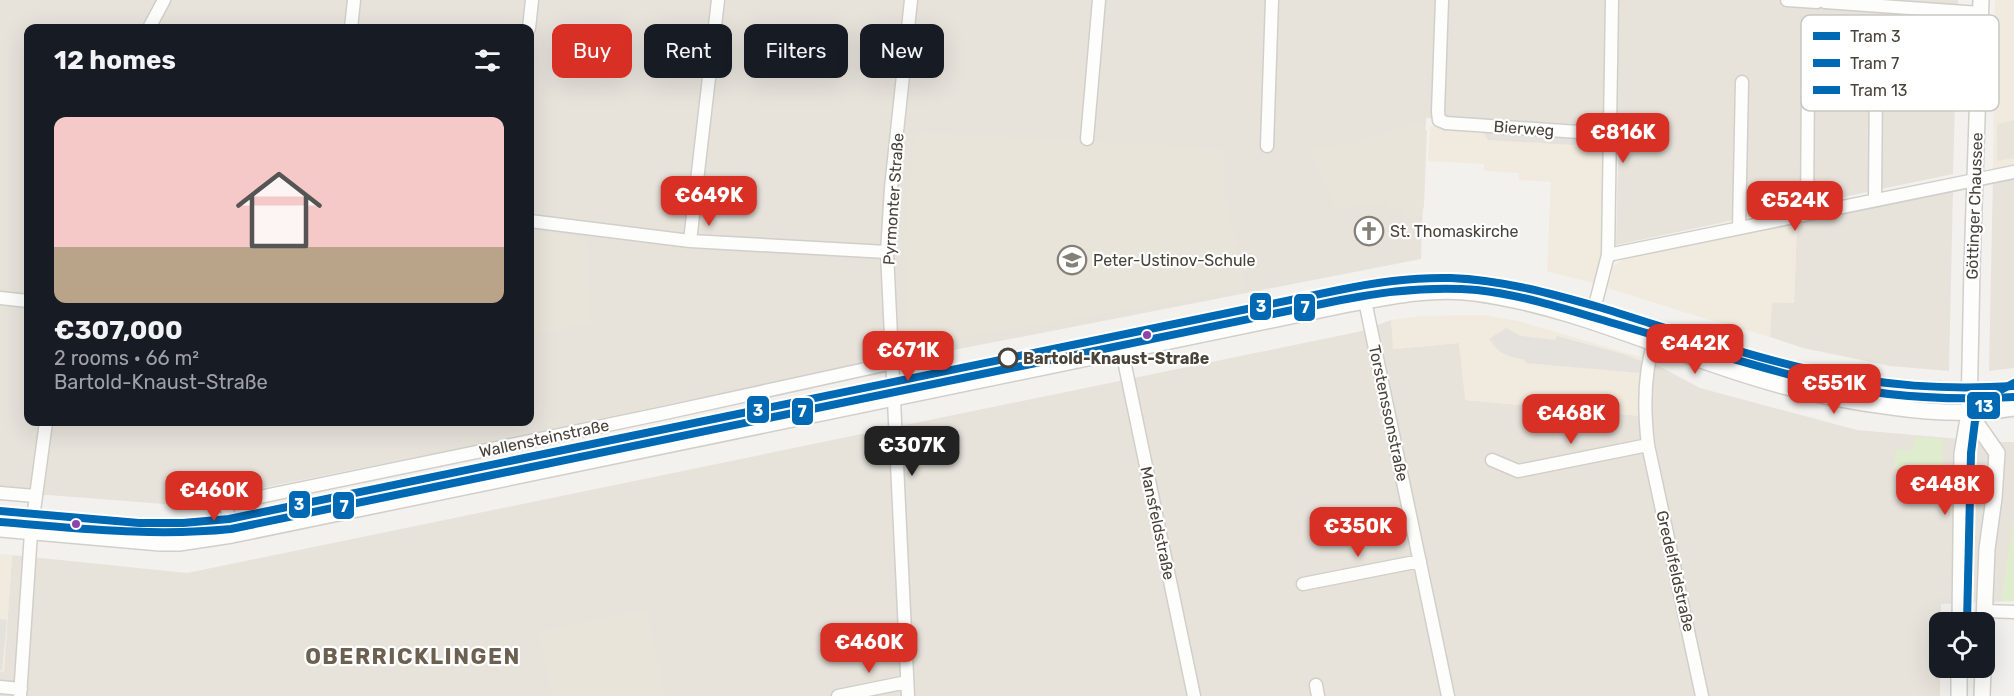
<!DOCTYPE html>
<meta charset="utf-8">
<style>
:root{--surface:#171b24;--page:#20242c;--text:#f1f3f6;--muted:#9ea1a6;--line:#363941;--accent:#d93025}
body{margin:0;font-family:Rubik,sans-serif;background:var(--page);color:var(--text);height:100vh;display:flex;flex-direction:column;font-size:22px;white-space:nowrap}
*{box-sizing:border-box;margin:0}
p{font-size:20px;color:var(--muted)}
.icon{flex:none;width:33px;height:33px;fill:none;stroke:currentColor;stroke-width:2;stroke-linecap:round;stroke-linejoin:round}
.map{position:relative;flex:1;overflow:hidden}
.drawer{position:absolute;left:24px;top:24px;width:510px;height:402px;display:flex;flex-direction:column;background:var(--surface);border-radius:12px;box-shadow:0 6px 24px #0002}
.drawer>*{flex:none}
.guide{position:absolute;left:552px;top:24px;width:570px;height:54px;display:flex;gap:12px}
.fabs{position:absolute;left:1929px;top:612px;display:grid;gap:12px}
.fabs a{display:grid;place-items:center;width:66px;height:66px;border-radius:12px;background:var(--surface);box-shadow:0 6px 24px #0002;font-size:30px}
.price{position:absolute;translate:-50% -51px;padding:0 14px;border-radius:12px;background:var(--accent);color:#fff;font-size:20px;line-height:39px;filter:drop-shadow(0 2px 3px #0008)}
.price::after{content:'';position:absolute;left:50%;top:36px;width:18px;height:14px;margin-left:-9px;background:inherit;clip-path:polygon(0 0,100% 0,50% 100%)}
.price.selected{background:#222;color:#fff}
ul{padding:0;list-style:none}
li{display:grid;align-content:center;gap:12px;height:318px;padding:0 30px}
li+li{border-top:2px solid var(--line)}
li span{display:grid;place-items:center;height:186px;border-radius:12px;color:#555}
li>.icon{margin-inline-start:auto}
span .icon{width:108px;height:108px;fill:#fffc;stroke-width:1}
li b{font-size:26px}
h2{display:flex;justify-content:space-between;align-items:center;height:72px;padding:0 30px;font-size:26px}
.pill{padding:0 21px;border-radius:12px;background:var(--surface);box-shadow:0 6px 24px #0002;font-size:21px;line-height:54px}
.pill.selected{background:var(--accent);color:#fff}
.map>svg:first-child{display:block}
.residential{fill:#e7e3db;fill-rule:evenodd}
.commercial{fill:#f1eade}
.education{fill:#e9e4d9}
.green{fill:#e0ecce}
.parking{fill:#e5e2de}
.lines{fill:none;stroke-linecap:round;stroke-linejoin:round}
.minor-casing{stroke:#d1cfca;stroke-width:15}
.tertiary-casing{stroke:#d1cfca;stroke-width:18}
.minor{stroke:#fdfdfc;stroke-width:12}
.tertiary{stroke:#fdfdfc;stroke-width:15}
.tram-1-casing{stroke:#fff;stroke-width:12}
.tram-2-casing{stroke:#fff;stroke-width:12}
.tram-3-casing{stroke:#fff;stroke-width:12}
.tram-1{stroke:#0069b4;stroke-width:8}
.tram-2{stroke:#0069b4;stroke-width:8}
.tram-3{stroke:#0069b4;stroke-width:8}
.bus-dot{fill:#8e44ad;stroke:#fff;stroke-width:2}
.stop-dot{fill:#fff;stroke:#494339;stroke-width:3}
.labels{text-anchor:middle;stroke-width:4.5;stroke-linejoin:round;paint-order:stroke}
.street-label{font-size:16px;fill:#494339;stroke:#fff}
.poi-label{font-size:16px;fill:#494339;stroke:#fff;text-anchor:start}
.stop-label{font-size:16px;font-weight:bold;fill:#494339;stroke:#fff;text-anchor:start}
.district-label{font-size:22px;font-weight:bold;letter-spacing:1.5px;fill:#6c6050;stroke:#fff}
.key{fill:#fff;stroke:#c8c7c4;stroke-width:1.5}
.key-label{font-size:16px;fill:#494339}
.line-badge{stroke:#fff;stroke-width:2}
.badge-label{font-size:16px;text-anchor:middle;font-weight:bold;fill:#fff}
</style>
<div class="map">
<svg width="2014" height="696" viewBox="0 0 2014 696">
<rect width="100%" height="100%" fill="#f3f1ed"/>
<path class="residential" d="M 0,0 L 1958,0 L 1953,174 L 1616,245 L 1619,130 L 1426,118 L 1421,259 L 846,371 L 177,505 L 48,495 L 0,497 ZM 28,28 L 530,28 L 530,422 L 28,422 Z
M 2014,169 L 2014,368 L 1989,371 L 1993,173 Z
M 1953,191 L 1949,371 L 1890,366 L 1803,348 L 1770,337 L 1771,302 L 1794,303 L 1797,221 Z
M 1391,320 L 1394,349 L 1459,343 L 1466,400 L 1642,416 L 1644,358 L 1700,388 L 1857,430 L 1994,442 L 2014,442 L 2014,601 L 1941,604 L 1940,696 L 0,696 L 0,671 L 4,672 L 12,555 L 187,573 L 1362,331 Z"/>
<path class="commercial" d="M 1995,0 L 2014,0 L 2014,169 L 1993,173 Z
M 1430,126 L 1604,136 L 1601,257 L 1597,284 L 1547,271 L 1551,182 L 1519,180 L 1519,173 L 1484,171 L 1484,164 L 1428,161 Z
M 1797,221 L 1794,303 L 1772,302 L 1770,337 L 1690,314 L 1608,288 L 1613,267 L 1622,260 L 1635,255 Z
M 1484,315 L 1518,321 L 1644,358 L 1642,416 L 1465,400 L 1459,343 L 1393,349 L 1391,320 L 1420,316 Z
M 0,554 L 12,555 L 4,672 L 0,671 Z"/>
<path class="education" d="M 2014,120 L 2014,158 L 1997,161 L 1997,124 Z
M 1414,123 L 1423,125 L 1427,131 L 1424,206 L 1421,216 L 1405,220 L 1403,208 L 1388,208 L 1387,203 L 1336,208 L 1314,160 L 1311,160 L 1310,147 L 1351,144 Z
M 918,133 L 1219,148 L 1224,155 L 1224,190 L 1243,282 L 1242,288 L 1238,290 L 912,346 L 907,341 L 905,237 L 914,136 Z
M 530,231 L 586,238 L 591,322 L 530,335 Z
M 647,609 L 665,696 L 552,696 L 539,632 Z"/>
<path class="green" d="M 1915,437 L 1943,439 L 1943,470 L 1894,468 L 1896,449 L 1913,451 Z
M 2014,517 L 2014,601 L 2001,601 Z"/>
<path class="parking" d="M 1481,129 L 1578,135 L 1574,145 L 1488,140 Z
M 1506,328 L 1521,336 L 1555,340 L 1557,336 L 1626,355 L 1641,361 L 1641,373 L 1525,363 L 1525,360 L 1508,356 L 1499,351 L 1489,339 Z
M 0,619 L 7,620 L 2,670 L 0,670 Z"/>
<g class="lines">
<g class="minor-casing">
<path id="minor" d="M 1442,0 L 1438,112 L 1439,120 L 1446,123 L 1608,134
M 1787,0 L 1817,2
M 1825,2 L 1980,13
M 149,28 L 164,0
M 351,28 L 354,0
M 529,28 L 532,0
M 1087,139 L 1099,0
M 1267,146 L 1272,0
M 1875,200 L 1876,81
M 1807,214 L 1808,81
M 530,221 L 690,241 L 887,252
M 1739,228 L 1742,82
M 690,241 L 718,0
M 1608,255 L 2014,172
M 0,298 L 28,301
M 1365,301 L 1448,696
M 1591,321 L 1608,255 L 1612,0
M 1654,342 C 1643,375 1644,411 1648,445 L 1702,696
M 1122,351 L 1194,696
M 1492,460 L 1518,471 L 1648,445
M 0,493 L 35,496
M 232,535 L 226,504 L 665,413 L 893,363
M 1303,584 L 1420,561
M 1984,611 L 2014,612
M 1316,685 L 1318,696
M 0,687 L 21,689
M 20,696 L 31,533 L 46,422
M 838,696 L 907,682
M 908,696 L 887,252 L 891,188 L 911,0"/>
</g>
<g class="tertiary-casing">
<path id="tertiary" d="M 1969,413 L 1997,453 L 1994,498 L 1987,549 L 1984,622
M 0,529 L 160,543 L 179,543 L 232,535 L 1344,305 C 1387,297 1432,287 1475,293 C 1571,306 1658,348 1749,376 C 1796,391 1843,401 1892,407 C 1933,413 1973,415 2014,408
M 1960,622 L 1962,454 L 1969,413 L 1972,267 L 1981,0
M 1959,696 L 1959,668
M 1982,696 L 1983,668"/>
</g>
<use href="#minor" class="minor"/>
<use href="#tertiary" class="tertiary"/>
<g class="tram-1-casing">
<path id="tram-1" d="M 0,511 L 139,523 L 183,523 L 229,519 L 1339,290 C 1376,282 1413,277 1451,278 C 1503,280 1553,294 1602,308 C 1673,330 1743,355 1816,371 C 1885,386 1943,390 2014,386"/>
</g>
<g class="tram-2-casing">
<path id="tram-2" d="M 0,522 C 79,528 151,537 231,529 L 1341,300 C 1386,291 1431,286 1477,290 C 1522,295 1566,309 1609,322 C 1676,341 1743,364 1811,380 C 1879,397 1944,401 2014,397"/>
</g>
<g class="tram-3-casing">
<path id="tram-3" d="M 1967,622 L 1971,453 L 1975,421 L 1984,405 L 1995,393 L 2014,383"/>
</g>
<use href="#tram-1" class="tram-1"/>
<use href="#tram-2" class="tram-2"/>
<use href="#tram-3" class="tram-3"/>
</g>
<defs>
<g id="church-ring" transform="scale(1.5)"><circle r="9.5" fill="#fff" stroke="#848078" stroke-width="1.5"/><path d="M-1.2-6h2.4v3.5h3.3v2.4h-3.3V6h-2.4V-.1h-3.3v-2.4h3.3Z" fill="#848078"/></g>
<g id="school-ring" transform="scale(1.5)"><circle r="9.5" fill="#fff" stroke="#848078" stroke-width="1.5"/><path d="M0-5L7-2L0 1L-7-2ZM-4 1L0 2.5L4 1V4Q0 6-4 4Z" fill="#848078"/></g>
</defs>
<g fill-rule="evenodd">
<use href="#church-ring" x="1369" y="231"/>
<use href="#school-ring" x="1072" y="260"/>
</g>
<g class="bus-dot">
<circle cx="1147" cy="335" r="5"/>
<circle cx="76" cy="524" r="5"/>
</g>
<circle class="stop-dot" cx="1008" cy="358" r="9"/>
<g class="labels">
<g class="street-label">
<text transform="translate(1524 128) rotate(4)" y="6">Bierweg</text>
<text transform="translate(893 199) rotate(-86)" y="6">Pyrmonter Straße</text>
<text transform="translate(1974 206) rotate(-88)" y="6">Göttinger Chaussee</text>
<text transform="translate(1389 413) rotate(78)" y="6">Torstenssonstraße</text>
<text transform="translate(544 438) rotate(-12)" y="6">Wallensteinstraße</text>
<text transform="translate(1158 523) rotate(78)" y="6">Mansfeldstraße</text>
<text transform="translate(1676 571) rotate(77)" y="6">Gredelfeldstraße</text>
</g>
<g class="poi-label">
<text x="1390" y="237">St. Thomaskirche</text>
<text x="1093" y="266">Peter-Ustinov-Schule</text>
</g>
<g class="stop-label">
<text x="1023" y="364">Bartold-Knaust-Straße</text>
</g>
<g class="district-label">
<text x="413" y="664">OBERRICKLINGEN</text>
</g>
</g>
<rect x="1801" y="15" width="198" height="96" rx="9" class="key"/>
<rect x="1813" y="32" width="27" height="8" fill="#0069b4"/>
<rect x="1813" y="59" width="27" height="8" fill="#0069b4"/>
<rect x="1813" y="86" width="27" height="8" fill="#0069b4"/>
<g class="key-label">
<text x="1850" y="42">Tram 3</text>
<text x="1850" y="69">Tram 7</text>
<text x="1850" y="96">Tram 13</text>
</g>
<g class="line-badge">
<rect x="1249" y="292" width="23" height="29" rx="6" fill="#0069b4"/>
<rect x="1293" y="293" width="23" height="29" rx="6" fill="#0069b4"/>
<rect x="1966" y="391" width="35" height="29" rx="6" fill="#0069b4"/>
<rect x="746" y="395" width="24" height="29" rx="6" fill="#0069b4"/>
<rect x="791" y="397" width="23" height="29" rx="6" fill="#0069b4"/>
<rect x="288" y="490" width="23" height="29" rx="6" fill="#0069b4"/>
<rect x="332" y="491" width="23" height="29" rx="6" fill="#0069b4"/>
</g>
<g class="badge-label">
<text x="1261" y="312">3</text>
<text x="1305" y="313">7</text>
<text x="1984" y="412">13</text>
<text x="758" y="416">3</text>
<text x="802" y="417">7</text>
<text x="299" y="510">3</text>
<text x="344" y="512">7</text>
</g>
</svg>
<div class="fabs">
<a><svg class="icon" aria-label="locate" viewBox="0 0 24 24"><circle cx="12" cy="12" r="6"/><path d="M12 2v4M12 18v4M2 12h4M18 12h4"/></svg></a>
</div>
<b class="price" style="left:1623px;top:164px">€816K</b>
<b class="price" style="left:709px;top:227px">€649K</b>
<b class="price" style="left:1795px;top:232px">€524K</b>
<b class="price" style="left:1695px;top:375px">€442K</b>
<b class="price" style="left:908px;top:382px">€671K</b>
<b class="price" style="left:1834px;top:415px">€551K</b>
<b class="price" style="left:1571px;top:445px">€468K</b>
<b class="price selected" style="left:912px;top:477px">€307K</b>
<b class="price" style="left:1945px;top:516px">€448K</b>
<b class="price" style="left:214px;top:522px">€460K</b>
<b class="price" style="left:1358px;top:558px">€350K</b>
<b class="price" style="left:869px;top:674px">€460K</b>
<div class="guide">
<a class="pill selected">Buy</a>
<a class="pill">Rent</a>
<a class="pill">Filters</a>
<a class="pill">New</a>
</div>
<section class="drawer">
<h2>12 homes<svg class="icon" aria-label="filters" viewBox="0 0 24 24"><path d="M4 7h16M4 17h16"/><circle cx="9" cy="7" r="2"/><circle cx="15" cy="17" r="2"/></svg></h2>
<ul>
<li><span style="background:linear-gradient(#f6c9c9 70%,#b9a48a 0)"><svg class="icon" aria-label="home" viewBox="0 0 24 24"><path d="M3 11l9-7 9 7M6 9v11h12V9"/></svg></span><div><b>€307,000</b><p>2 rooms · 66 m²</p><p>Bartold-Knaust-Straße</p></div></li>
</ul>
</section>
</div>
